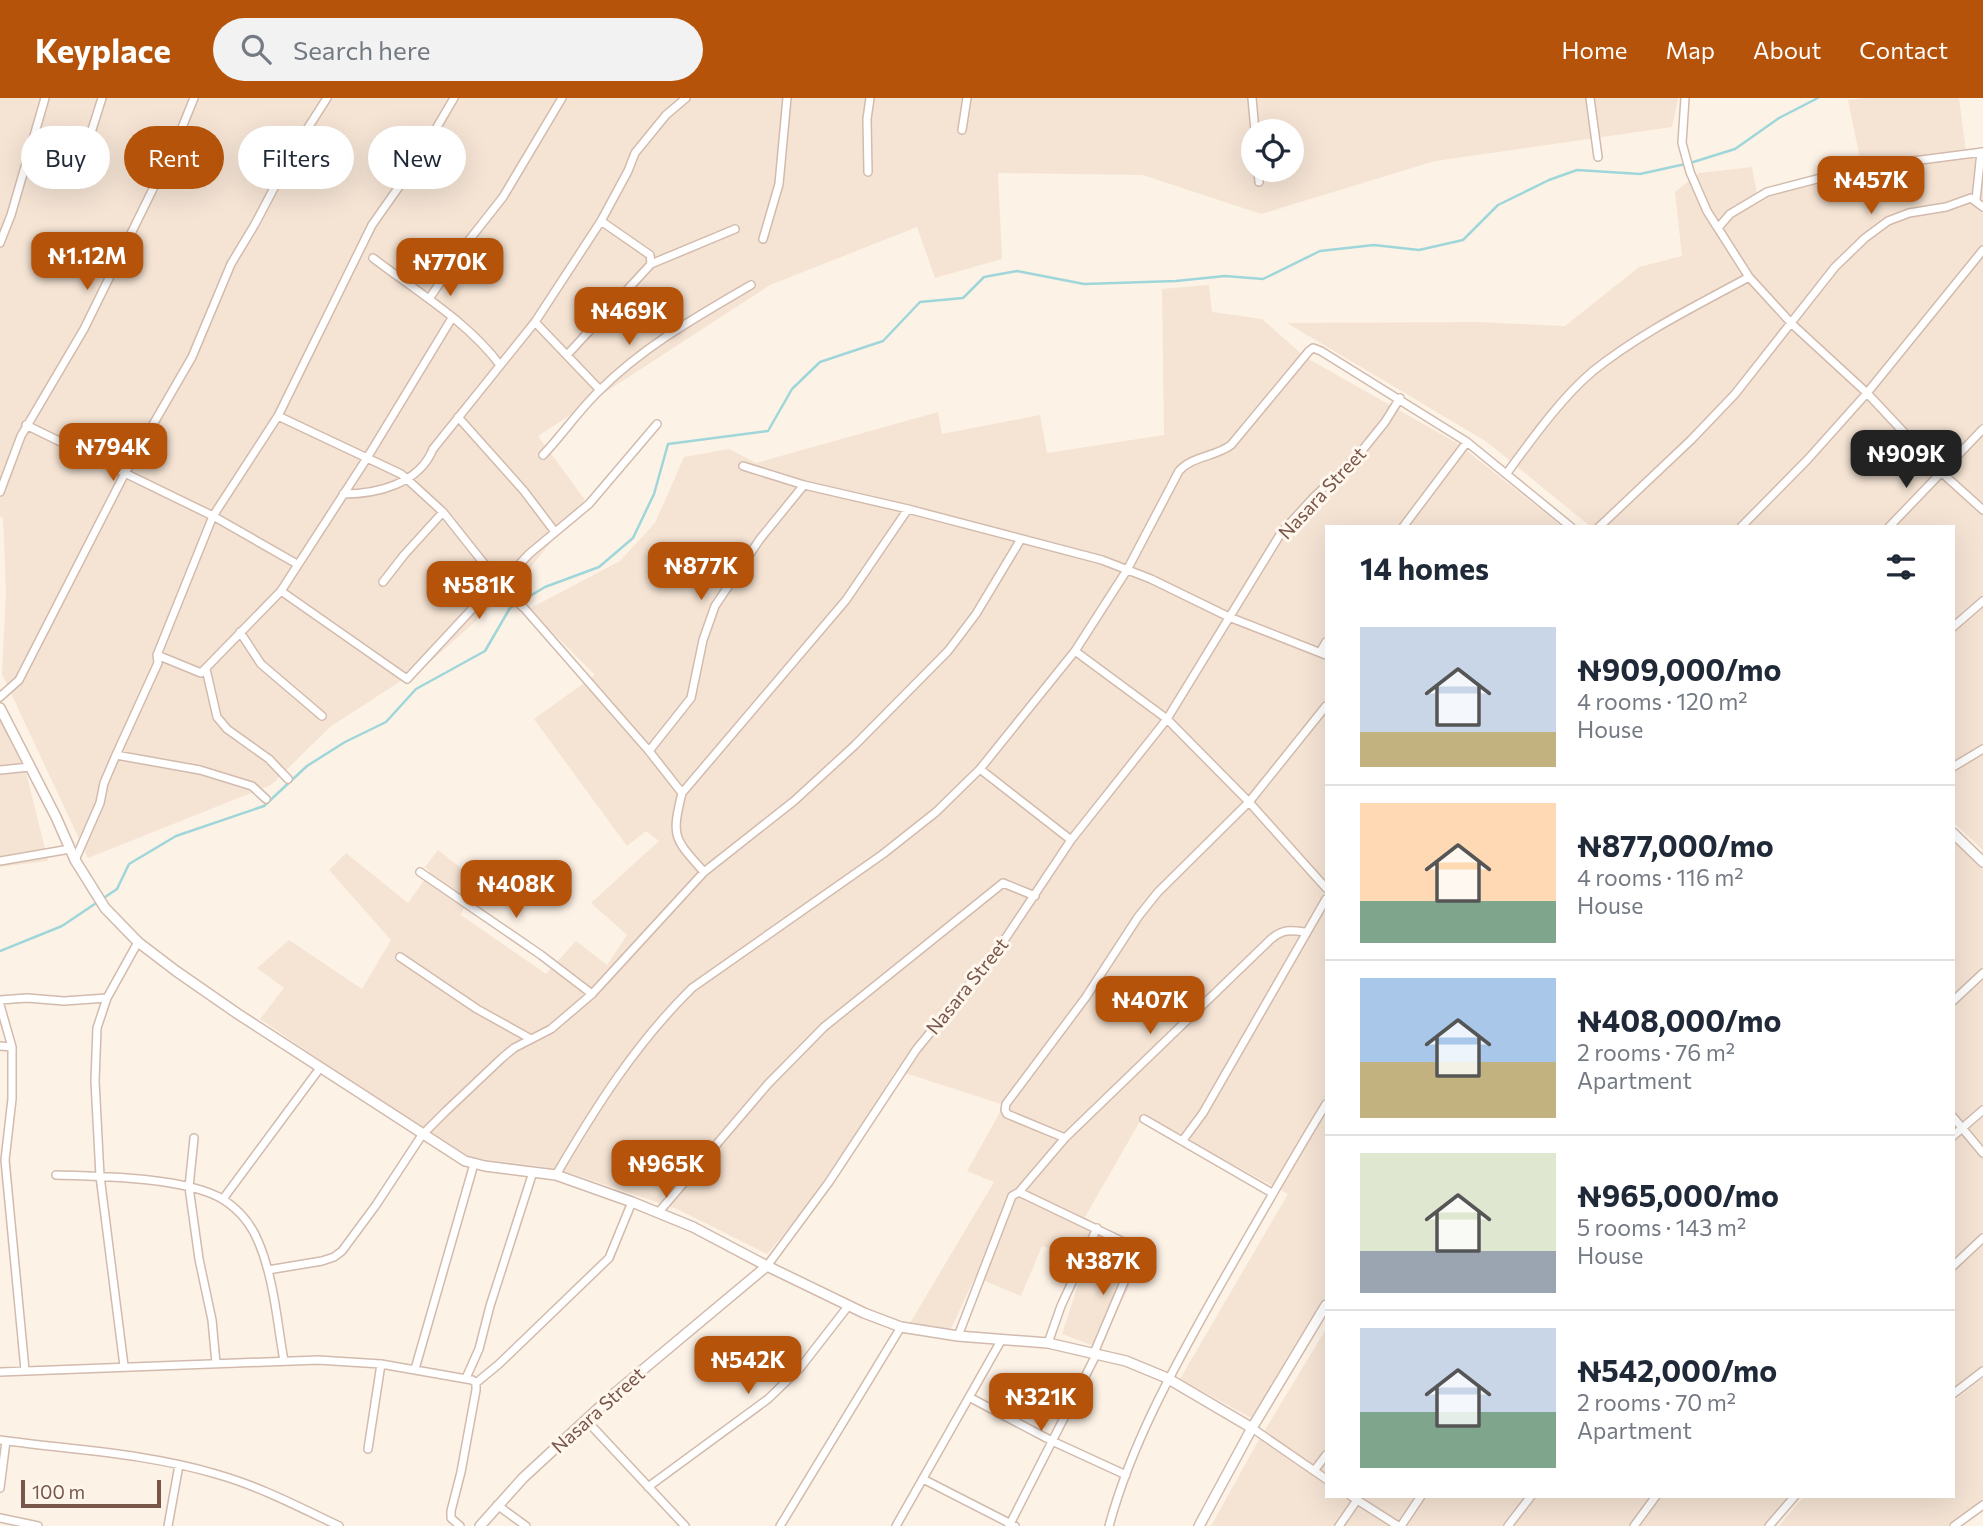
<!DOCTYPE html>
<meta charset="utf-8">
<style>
:root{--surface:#fff;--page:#f2f2f3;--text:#1f2937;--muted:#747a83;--line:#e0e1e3;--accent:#b45309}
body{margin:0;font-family:Commissioner,sans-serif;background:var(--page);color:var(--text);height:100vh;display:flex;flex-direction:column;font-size:26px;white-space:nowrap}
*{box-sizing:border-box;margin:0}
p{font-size:23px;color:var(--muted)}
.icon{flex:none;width:38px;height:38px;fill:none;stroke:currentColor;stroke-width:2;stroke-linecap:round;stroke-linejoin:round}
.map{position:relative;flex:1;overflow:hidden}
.panel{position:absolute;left:1325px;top:427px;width:630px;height:973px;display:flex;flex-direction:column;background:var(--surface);border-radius:0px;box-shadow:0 7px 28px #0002}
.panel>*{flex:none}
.guide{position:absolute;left:21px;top:28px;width:665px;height:63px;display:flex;gap:14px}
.fabs{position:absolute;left:1241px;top:21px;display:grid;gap:14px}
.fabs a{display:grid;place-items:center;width:63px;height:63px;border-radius:50%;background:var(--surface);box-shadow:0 7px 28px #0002;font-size:35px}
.scale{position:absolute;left:21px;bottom:18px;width:140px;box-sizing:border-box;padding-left:7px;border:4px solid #785649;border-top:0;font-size:19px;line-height:24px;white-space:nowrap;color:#785649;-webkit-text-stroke:5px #fff7ed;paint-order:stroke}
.price{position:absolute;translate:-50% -60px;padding:0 16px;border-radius:14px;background:var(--accent);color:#fff;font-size:23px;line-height:46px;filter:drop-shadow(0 2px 4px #0008)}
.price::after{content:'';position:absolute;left:50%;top:42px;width:21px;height:16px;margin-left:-10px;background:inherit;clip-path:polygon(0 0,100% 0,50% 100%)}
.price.active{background:#222;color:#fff}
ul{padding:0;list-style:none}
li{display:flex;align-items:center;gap:21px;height:175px;padding:0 35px}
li+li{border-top:2px solid var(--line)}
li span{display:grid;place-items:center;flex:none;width:196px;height:140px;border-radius:0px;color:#555}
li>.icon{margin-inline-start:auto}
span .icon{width:84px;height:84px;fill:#fffc;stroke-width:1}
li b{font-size:30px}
h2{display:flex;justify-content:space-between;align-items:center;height:84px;padding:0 35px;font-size:30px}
.pill{padding:0 24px;border-radius:32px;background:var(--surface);box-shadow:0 7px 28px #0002;font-size:24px;line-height:63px}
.pill.active{background:var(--accent);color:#fff}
header{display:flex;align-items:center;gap:42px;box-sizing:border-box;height:98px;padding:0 35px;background:var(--accent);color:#fff}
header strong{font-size:33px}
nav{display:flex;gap:38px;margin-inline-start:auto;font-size:24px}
.search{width:490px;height:63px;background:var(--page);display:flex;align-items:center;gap:18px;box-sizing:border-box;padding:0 24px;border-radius:38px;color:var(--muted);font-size:26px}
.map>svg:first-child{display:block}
.residential{fill:#f5e4d4;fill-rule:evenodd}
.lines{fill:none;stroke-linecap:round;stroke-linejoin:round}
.stream{stroke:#9fd6da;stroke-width:2.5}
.minor-casing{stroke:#d2bbad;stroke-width:10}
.tertiary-casing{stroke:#d2bbad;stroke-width:12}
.minor{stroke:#fff;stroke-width:7}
.tertiary{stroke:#fff;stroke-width:9}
.labels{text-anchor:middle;stroke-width:6;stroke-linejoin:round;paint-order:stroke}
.street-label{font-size:19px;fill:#785649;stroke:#fff7ed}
</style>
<header>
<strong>Keyplace</strong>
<div class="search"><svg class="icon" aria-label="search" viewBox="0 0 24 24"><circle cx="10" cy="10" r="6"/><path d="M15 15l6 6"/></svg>Search here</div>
<nav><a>Home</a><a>Map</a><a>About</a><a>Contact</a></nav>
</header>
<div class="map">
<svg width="1983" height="1428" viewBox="0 0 1983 1428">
<rect width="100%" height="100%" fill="#fdf2e6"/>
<path class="residential" d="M 0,0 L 1678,0 L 1672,29 L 1435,63 L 1261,116 L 1143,77 L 998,75 L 1002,161 L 935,180 L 917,129 L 770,187 L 538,338 L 585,402 L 517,486 L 430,564 L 330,629 L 271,687 L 88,760 L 2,576 L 6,494 L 3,420 L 0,419 ZM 1253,33 L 1292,33 L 1292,72 L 1253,72 Z
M 1865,0 L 1959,0 L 1967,61 L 1983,58 L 1983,752 L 1953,724 L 1953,429 L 1591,429 L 1487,344 L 1287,225 L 1477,224 L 1565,228 L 1639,169 L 1682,158 L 1675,94 L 1699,75 L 1752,69 L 1757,97 L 1862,71 L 1848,2 Z
M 1209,187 L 1212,214 L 1262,221 L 1305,259 L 1457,345 L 1563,429 L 1326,429 L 1326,1198 L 1253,1321 L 1180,1281 L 1288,1096 L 1143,1018 L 1085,1119 L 1145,1156 L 1099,1250 L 1062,1236 L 1087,1159 L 1042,1148 L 1021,1198 L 975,1179 L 950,1233 L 910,1225 L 994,1084 L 967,1073 L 1004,1007 L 896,972 L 863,1027 L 797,1120 L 767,1156 L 677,1111 L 570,1075 L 539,1068 L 472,1060 L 355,986 L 260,921 L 284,890 L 257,870 L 289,842 L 362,891 L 391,842 L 329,772 L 346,755 L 408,805 L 430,774 L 425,769 L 438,752 L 475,781 L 461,817 L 546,876 L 576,843 L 607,867 L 627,837 L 591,805 L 659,743 L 646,733 L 627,748 L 534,621 L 595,577 L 529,511 L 620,463 L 655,425 L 684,359 L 729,351 L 756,365 L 938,314 L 942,336 L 1040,317 L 1047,355 L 1164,337 L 1162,191 Z
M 0,622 L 26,674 L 48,763 L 0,769 Z
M 1953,743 L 1983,771 L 1983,1268 L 1953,1291 Z
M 1326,1231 L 1326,1398 L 1791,1398 L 1767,1428 L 1211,1428 L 1257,1345 Z
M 1983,1279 L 1983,1402 L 1948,1428 L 1779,1428 L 1804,1398 L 1953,1398 L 1953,1304 Z"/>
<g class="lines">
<path class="stream" d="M 0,853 L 62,828 L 117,791 L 129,766 L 176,738 L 264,708 L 307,668 L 345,644 L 386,624 L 416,591 L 485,553 L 510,510 L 545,489 L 599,469 L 633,440 L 654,396 L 668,346 L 768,333 L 792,291 L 820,264 L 883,243 L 920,204 L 963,200 L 984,179 L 1017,173 L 1084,186 L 1176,183 L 1225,178 L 1263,181 L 1320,153 L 1374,147 L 1419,152 L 1463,142 L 1498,107 L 1549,82 L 1577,72 L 1640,76 L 1690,65 L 1735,51 L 1779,20 L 1818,0"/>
<g class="minor-casing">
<path id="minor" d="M 1252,0 L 1255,33
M 1590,0 L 1598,59
M 1685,0 L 1682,45 L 1690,74 L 1707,113 L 1749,179 L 1792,226 L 1867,295 L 1942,375 L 1983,412
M 962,32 L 967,0
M 1258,72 L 1259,84
M 868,74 L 867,21 L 870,0
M 77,79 L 102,0
M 1976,102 L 1981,54
M 1718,130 L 1730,116 L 1767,94 L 1859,70 L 1983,54
M 763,141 L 779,86 L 787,0
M 0,145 L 11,117 L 45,0
M 373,160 C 416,193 467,223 500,267
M 651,166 L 735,131
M 429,201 L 466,146 L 503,99 L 562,0
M 535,224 L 600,292
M 567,257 L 651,166 L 650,157 L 601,123
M 278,318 L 401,376 L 408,382 L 443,414 L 509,497 L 524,510 L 649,653 L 682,695
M 458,319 L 524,393 L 555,434
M 26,327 L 213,418 L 297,466
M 543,357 C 563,336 579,312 600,292 C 644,248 698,218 751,187
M 743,368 L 804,387 L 908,411 L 1102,462 L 1151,481 L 1229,519 L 1326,557
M 1507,375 C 1532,341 1561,300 1593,273 C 1640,235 1696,208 1749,179
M 0,394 L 21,338 L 84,231 L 177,42 L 194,0
M 343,396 C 377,396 419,386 433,351 L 535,224 L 601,123 L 628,73 L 635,55 L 666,17 L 686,0
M 1403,429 L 1467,344
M 1599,429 L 1691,342 L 1735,296 L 1835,169 L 1865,140 L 1888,123 L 1909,115 L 1946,109 L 1971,100 L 1983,109
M 1741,429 L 1808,361 L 1867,295 L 1983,152
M 1889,429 L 1983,331
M 383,484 L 404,457 L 443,414
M 281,493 L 407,581 L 474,509 L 501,486 L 529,456 L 589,406 L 657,326
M 1953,529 L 1983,503
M 240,534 L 261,566 L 322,618
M 1075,553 L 1167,621 L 1249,704 L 1326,790
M 1320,554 L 1326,544
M 157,557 L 201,575 L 281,493 L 367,360 L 452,220
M 206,571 L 217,619 L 227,631 L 269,661 L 288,681
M 0,599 L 19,582 L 125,375 L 192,259 L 231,166 L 255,126 L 295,50 L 327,0
M 649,653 L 691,600 L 703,542 L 715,508 L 760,441 L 804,387
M 116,657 L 200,672 L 252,688 L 266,701
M 1953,669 L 1983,651
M 980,671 L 1071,742
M 0,672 L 30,669
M 75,762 L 100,705 L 104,685 L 116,657 L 158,565 L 157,557 L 213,418 L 278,318 L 372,127 L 417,63 L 454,0
M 0,763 L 70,751
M 420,774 L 541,857 L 592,896
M 704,774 C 674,740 671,740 682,695 L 846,502 L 908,411
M 400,859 L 477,911 L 531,941
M 0,902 L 27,900 L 64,903 L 107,900
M 1953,903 L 1983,875
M 0,907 L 12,949 L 12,1001 L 5,1062 L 25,1272
M 0,948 L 12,949
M 1953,1019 L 1983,1055
M 1144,1021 L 1272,1095
M 1953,1038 L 1983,1012
M 194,1040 L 189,1089 L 199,1161 L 212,1222 L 216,1265
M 1065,1040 L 1007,1016 L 1005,1012 L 1006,1006 L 1086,899 L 1138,819 L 1158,794 L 1249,704 L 1326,608
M 1183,1042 L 1203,1015 L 1326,801
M 56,1077 C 99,1078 188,1079 224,1102 C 239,1112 251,1126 258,1143 C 274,1180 277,1224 284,1263
M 556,1077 C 595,1010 636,945 692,890 L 883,756 L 936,714 L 980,671 L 1075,553 L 1127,472 L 1179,373 C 1192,358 1215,359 1231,347 L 1309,253 L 1313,250 L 1321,253 L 1467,344 L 1571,429
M 1019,1094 L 1065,1040 L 1271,841 C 1283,831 1290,832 1305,834
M 223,1101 L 320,970
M 658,1115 L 768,986 L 824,929 L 1003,785 L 1035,798
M 767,1168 L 829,1084 L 916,952 L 999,850 L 1071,742 L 1167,621 L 1281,435 L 1314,399 L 1356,360 L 1385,324 L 1400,300
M 1953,1168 L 1983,1140
M 268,1172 L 322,1163 L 334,1159 L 342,1153 L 376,1107 L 422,1037 L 446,1013 L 502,960 L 514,950 L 551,931 L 592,896 L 704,774 L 794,703 L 855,647 L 948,553 L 976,516 L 1021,441
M 958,1238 L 1012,1098 L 1019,1094 L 1138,1151 L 1094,1255
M 1048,1245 L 1061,1208 L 1097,1130
M 124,1268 L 100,1078 L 95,983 L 97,930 L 107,900 L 138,844
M 415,1271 L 474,1066
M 0,1274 L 318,1262 L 381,1266 L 472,1282 L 476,1285 L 476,1292 L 461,1374 L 451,1413 L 451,1420 L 460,1428
M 466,1280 L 479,1251 L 490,1208 L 533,1074
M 476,1285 L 499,1266 L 609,1160 L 632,1104
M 1953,1296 L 1983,1273
M 969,1299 L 1052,1343 L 1126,1377
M 586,1322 L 685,1428
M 1252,1330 L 1326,1381
M 0,1342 C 72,1352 146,1355 216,1376 C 259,1388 299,1409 339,1428
M 368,1351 L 381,1266
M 1314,1373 L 1326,1357
M 923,1381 L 1015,1428
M 648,1389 L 768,1301 L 800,1270 L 849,1207
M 0,1390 L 6,1343
M 1351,1398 L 1398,1428
M 497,1407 L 526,1428
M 0,1420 L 38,1428
M 168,1428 L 179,1367
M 780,1428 L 901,1229
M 896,1428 L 1002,1241
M 1009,1428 L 1097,1255
M 1109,1428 C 1131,1347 1172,1273 1213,1200 C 1250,1135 1287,1070 1326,1006
M 1339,1428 L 1357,1402
M 1401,1428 L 1421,1398
M 1508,1428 L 1531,1398
M 1634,1428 L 1656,1398
M 1769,1428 L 1795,1398
M 1954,1428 L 1983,1407"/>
</g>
<g class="tertiary-casing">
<path id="tertiary" d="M 0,610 L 56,719 L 75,762 L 105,810 L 138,844 L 176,873 L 238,916 L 465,1063 L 485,1068 L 556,1077 L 632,1104 L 693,1129 L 767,1168 L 864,1215 L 901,1229 L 958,1238 L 1048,1245 L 1126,1263 L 1167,1280 L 1252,1330
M 1953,735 L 1983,764
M 480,1428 L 523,1380 L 615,1295 L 767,1168
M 1199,1428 L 1252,1330 L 1326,1207"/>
</g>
<use href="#minor" class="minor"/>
<use href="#tertiary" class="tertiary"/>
</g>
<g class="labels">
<g class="street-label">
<text transform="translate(1322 395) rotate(-47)" y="7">Nasara Street</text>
<text transform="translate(967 888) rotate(-51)" y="7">Nasara Street</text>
<text transform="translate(598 1312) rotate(-42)" y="7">Nasara Street</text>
</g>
</g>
</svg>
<div class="fabs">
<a><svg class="icon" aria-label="locate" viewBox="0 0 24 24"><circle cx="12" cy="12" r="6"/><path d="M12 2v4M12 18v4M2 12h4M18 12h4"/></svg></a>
</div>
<div class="scale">100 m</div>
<b class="price" style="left:1871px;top:118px">₦457K</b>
<b class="price" style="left:87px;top:194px">₦1.12M</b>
<b class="price" style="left:450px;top:200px">₦770K</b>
<b class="price" style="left:629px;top:249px">₦469K</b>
<b class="price" style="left:113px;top:385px">₦794K</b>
<b class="price active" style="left:1906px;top:392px">₦909K</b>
<b class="price" style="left:701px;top:504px">₦877K</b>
<b class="price" style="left:479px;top:523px">₦581K</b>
<b class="price" style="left:516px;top:822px">₦408K</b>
<b class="price" style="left:1150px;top:938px">₦407K</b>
<b class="price" style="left:666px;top:1102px">₦965K</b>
<b class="price" style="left:1103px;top:1199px">₦387K</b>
<b class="price" style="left:748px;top:1298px">₦542K</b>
<b class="price" style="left:1041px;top:1335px">₦321K</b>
<div class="guide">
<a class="pill">Buy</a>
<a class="pill active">Rent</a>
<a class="pill">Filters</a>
<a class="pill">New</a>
</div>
<section class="panel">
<h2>14 homes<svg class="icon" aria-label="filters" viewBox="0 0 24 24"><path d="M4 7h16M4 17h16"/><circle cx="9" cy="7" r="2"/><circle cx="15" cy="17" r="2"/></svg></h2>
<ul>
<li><span style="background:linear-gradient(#c9d6e8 75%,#c2b280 0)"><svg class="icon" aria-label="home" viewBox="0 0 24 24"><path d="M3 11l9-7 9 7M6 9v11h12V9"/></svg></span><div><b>₦909,000/mo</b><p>4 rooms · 120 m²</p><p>House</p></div></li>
<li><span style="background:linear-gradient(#ffd9b3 70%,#7fa58c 0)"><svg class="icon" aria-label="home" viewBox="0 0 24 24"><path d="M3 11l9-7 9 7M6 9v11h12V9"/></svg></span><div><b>₦877,000/mo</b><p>4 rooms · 116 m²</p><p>House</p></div></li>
<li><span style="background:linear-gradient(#a9c7e8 60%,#c2b280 0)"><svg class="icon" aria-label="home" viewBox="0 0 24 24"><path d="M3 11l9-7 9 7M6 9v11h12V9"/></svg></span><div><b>₦408,000/mo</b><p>2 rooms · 76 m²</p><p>Apartment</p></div></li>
<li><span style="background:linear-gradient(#dfe7d0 70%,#9aa5b1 0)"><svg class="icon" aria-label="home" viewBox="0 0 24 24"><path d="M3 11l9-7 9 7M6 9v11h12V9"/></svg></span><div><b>₦965,000/mo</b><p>5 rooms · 143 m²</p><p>House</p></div></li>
<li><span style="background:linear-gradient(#c9d6e8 60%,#7fa58c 0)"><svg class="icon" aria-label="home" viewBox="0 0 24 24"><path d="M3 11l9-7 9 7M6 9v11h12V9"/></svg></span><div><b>₦542,000/mo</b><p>2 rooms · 70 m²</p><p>Apartment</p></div></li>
</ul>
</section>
</div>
